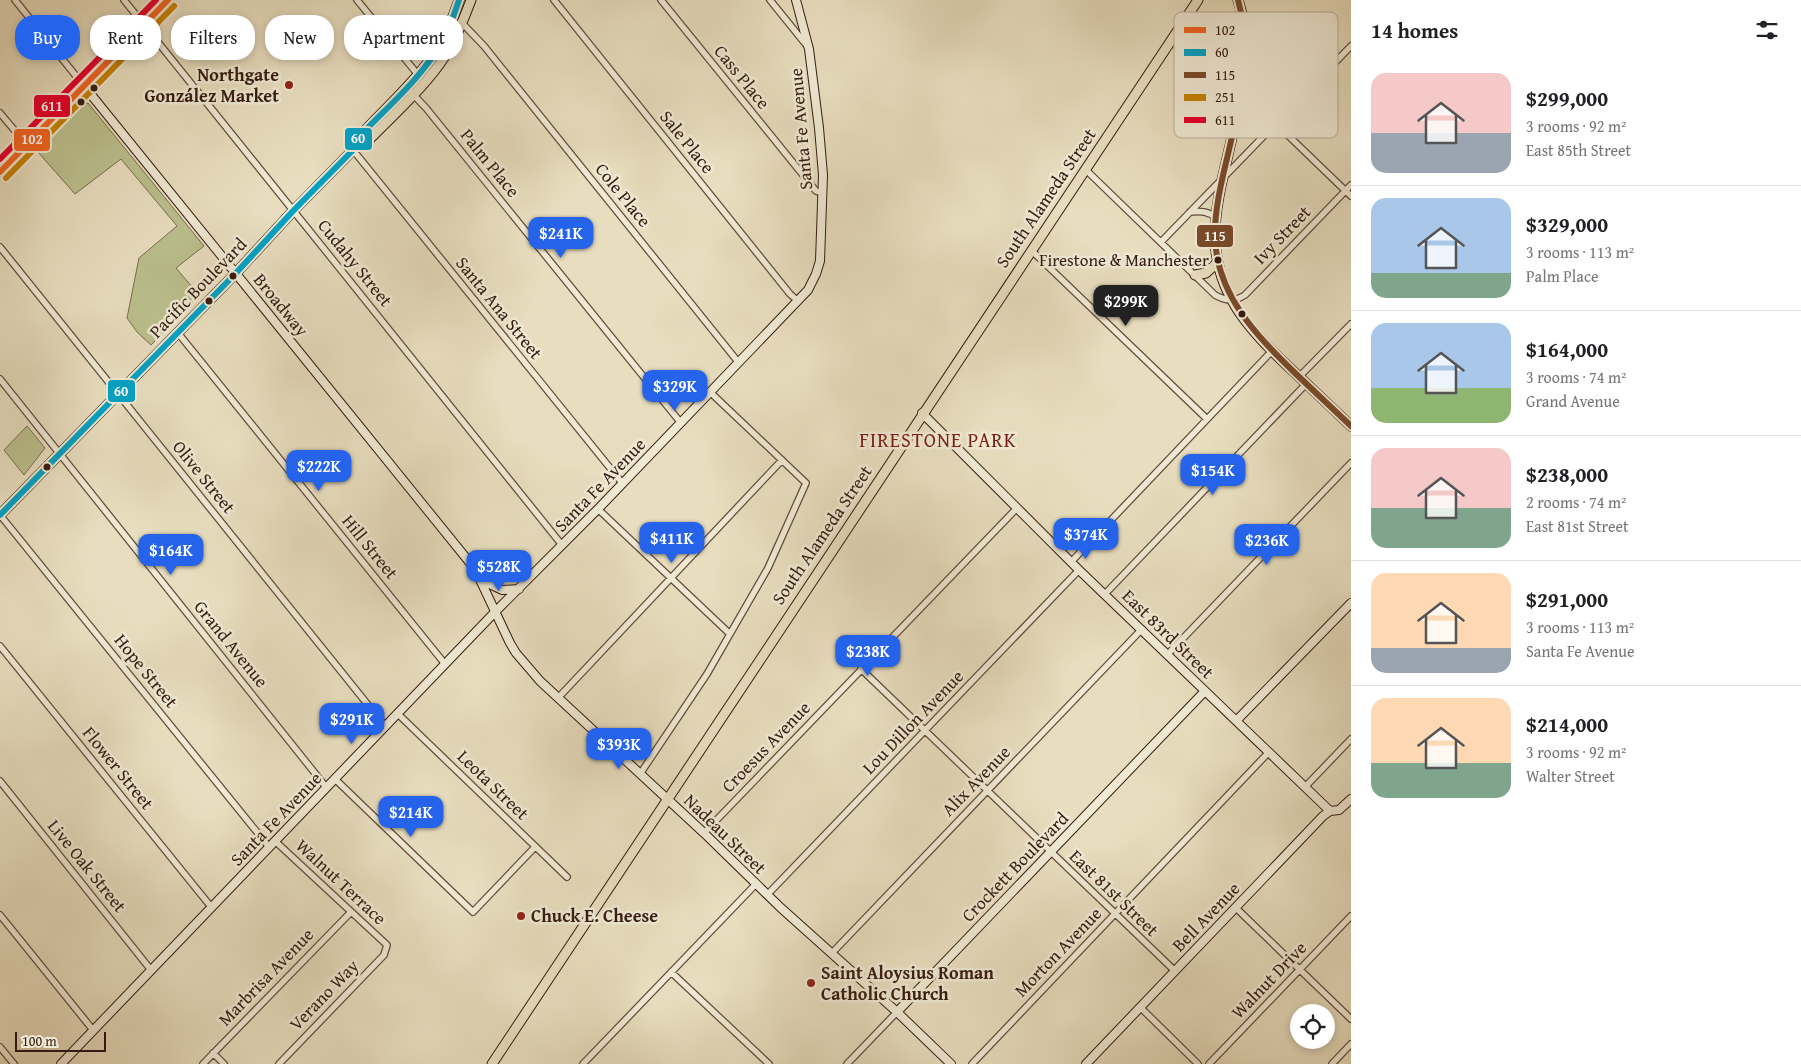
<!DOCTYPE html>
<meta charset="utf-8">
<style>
:root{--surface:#fff;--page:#f2f2f2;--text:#202124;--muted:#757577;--line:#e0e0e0;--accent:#2563eb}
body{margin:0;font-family:"Gentium Book Plus",serif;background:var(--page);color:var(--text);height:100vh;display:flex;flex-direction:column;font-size:19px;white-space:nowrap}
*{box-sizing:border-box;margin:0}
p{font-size:16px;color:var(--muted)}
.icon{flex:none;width:28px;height:28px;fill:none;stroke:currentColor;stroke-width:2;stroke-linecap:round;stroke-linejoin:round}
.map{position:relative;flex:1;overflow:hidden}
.side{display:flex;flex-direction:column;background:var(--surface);width:450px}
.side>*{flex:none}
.hud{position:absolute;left:15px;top:15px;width:475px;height:45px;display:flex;gap:10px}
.tools{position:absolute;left:1290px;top:1004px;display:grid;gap:10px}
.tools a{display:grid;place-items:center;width:45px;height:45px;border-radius:50%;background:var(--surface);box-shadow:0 2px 8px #0003;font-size:25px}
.scale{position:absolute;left:15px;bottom:12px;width:91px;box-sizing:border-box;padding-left:5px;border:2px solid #351b11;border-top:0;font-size:14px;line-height:18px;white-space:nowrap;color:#351b11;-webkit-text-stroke:4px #f0ead5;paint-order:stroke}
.price{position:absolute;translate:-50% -42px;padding:0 11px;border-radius:10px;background:var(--accent);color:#fff;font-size:16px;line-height:32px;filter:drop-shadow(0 1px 2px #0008)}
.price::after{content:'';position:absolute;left:50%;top:30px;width:15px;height:11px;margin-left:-8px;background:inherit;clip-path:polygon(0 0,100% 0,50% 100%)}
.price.on{background:#222;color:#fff}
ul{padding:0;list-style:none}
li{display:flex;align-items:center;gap:15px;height:125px;padding:0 20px}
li+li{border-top:1px solid var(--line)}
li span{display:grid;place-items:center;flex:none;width:140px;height:100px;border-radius:15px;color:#555}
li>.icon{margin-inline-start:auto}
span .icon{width:60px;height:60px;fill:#fffc;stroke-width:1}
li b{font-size:21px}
h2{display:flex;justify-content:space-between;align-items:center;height:60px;padding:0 20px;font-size:21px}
.pill{padding:0 18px;border-radius:20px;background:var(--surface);box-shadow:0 2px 8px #0003;font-size:18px;line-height:45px}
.pill.on{background:var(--accent);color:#fff}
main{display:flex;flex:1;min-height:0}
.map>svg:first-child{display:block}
.green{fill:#bbc08e;stroke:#786e50}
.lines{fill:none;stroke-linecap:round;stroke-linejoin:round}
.street-casing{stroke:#624c3c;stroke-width:8}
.secondary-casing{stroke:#351b11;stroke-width:10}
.primary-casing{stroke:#351b11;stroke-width:11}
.street{stroke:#f0ead5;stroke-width:5.5}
.secondary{stroke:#f0ead5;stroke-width:8}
.primary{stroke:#e8debf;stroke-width:9}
.bus-1-casing{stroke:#f0ead5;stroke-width:10}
.bus-2-casing{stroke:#f0ead5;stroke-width:10}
.bus-3-casing{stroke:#f0ead5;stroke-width:10}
.bus-4-casing{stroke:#f0ead5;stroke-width:10}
.bus-5-casing{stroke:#f0ead5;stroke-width:10}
.bus-1{stroke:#f26522;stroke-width:6}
.bus-2{stroke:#03a2c5;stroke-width:6}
.bus-3{stroke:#7a4b2a;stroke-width:6}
.bus-4{stroke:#c68304;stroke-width:6}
.bus-5{stroke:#e4002b;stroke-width:6}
.poi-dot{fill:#8f2418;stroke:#f0ead5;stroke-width:2}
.bus-dot{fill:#351b11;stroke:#f0ead5;stroke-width:2}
.labels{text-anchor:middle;stroke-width:5;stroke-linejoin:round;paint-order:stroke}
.bus-label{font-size:17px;fill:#351b11;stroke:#f0ead5;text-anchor:end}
.poi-label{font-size:18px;font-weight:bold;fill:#351b11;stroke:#f0ead5;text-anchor:start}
.street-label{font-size:18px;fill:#351b11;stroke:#f0ead5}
.quarter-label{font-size:20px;letter-spacing:1px;fill:#7a1f14;stroke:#f0ead5}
.key{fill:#f0ead5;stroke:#b8ac9a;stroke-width:1}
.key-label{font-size:14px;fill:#351b11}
.line-badge{stroke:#f0ead5;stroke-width:2}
.badge-label{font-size:14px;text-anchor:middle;font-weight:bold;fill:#fff}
</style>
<main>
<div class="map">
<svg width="1351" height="1064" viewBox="0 0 1351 1064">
<rect width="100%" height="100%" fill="#e8debf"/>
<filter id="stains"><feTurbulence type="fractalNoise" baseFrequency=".004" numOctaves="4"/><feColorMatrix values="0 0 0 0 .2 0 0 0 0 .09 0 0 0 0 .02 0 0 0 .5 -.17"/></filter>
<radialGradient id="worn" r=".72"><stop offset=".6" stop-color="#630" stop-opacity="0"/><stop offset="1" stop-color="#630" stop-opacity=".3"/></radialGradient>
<path class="green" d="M 88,103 L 204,246 L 176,268 L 199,295 L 151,345 L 137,332 L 127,318 L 139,258 L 177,226 L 121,159 L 75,194 L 37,151 L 83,105 Z
M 27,426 L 45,448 L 24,475 L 4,450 Z"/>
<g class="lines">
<g class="street-casing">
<path id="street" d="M 15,0 L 84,86
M 124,0 L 562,545
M 357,0 L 419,76
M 554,0 L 790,294 L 798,301
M 661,0 L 816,191 L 822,193
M 770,0 L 808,47
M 462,23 L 484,46 L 739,363
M 406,87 L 426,108 L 681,423
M 1242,91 L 1351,196
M 0,113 L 26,144
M 353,150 L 623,484
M 1085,169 L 1215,295 C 1226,301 1234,302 1245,295 L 1351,185
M 1190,212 C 1201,211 1208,211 1217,218
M 1161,242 L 1351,46
M 0,247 L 385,726
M 1031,250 L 1207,419
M 178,333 L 445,664
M 1299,377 L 1351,324
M 0,379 L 326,787
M 598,509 L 730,634
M 0,515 L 269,847
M 1072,561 L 1272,351
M 1105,594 L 1306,384
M 0,646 L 212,908
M 1168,654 L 1351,463
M 861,669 L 1175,971
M 558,698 L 782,460
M 398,714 L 567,877
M 640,774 L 707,674 L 768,568 L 806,483 L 710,392
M 335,779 L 473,912 L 535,847
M 0,781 L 151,970
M 1306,786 L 1351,739
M 704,833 L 1017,508
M 275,841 L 387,945 L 384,955 L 279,1064
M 767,895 L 1079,570
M 1236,908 L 1351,1019
M 0,915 L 93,1030
M 832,953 L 1142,629
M 671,972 L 769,1064
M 1140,1007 L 1198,1064
M 0,1047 L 14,1064
M 213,1053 L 224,1064
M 203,1064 L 351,912
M 583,1064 L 756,884
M 847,1064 L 897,1012
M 972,1064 L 1269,752
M 1209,1064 L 1351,916
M 1332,1064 L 1351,1044"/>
</g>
<g class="secondary-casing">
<path id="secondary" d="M 84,86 L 475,569 L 510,643 L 516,653 L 540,681 L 704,833 L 781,908 L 897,1012 L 951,1064
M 0,172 L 168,0
M 922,413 L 1079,570 L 1330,811
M 481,580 L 502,590 L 519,589
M 1237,720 L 1351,603
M 897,1012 L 1205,691
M 61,1064 L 495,612 L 598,509 L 808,290 L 816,274 L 820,261 L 823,175 L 819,128 L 809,49 L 796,0
M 1086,1064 L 1323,816 L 1330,811 L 1339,810 L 1351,799"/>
</g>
<g class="primary-casing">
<path id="primary" d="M 1238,0 C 1253,46 1245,78 1235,123 C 1228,159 1214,202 1215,239 C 1217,298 1253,333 1293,371 C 1313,390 1332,408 1351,426
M 355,148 L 365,144 C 390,118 426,86 445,56 C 456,38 464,19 471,0
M 1195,275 L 1206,273 L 1218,262
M 0,515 L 236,273 L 293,211 L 355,148 L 359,137 C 385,109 415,82 437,50 C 447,35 453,17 459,0
M 492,1064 L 1198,0"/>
</g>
<use href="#street" class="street"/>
<use href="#secondary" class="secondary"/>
<use href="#primary" class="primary"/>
<g class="bus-1-casing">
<path id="bus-1" d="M 0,172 L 168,0"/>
</g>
<g class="bus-2-casing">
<path id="bus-2" d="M 0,515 L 236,273 L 293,211 L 355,148 L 359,137 C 387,107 421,79 441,43 C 449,30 454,15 459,0"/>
</g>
<g class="bus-3-casing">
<path id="bus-3" d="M 1238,0 C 1251,48 1244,79 1234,127 C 1227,163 1214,201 1215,238 C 1217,296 1257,336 1296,374 C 1314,391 1333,409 1351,426"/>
</g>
<g class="bus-4-casing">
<path id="bus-4" d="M 6,178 L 174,6"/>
</g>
<g class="bus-5-casing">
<path id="bus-5" d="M 0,159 L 156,0"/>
</g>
<use href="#bus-1" class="bus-1"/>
<use href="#bus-2" class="bus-2"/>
<use href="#bus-3" class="bus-3"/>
<use href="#bus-4" class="bus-4"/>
<use href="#bus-5" class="bus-5"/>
</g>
<g class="poi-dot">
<circle cx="289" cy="85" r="5"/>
<circle cx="521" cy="916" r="5"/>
<circle cx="811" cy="983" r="5"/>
</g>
<g class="bus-dot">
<circle cx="94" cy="88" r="4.5"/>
<circle cx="81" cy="102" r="4.5"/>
<circle cx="1218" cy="260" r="4.5"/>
<circle cx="233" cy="276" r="4.5"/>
<circle cx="209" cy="301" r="4.5"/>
<circle cx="1242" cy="314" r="4.5"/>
<circle cx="47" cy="467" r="4.5"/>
</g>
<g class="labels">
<g class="bus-label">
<text x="1209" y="266">Firestone &amp; Manchester</text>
</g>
<g class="poi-label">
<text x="279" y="81" text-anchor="end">Northgate<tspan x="279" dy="21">González Market</tspan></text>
<text x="531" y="922">Chuck E. Cheese</text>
<text x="821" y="979">Saint Aloysius Roman<tspan x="821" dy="21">Catholic Church</tspan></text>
</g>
<g class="street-label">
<text transform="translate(742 77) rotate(51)" y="6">Cass Place</text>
<text transform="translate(801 129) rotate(-95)" y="6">Santa Fe Avenue</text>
<text transform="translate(687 142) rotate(51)" y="6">Sale Place</text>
<text transform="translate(490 163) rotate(51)" y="6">Palm Place</text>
<text transform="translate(623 195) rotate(51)" y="6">Cole Place</text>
<text transform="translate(1046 198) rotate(-56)" y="6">South Alameda Street</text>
<text transform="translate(1282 235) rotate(-46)" y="6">Ivy Street</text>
<text transform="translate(355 263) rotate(51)" y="6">Cudahy Street</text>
<text transform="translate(198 288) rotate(-46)" y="6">Pacific Boulevard</text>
<text transform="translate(281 305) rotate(51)" y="6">Broadway</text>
<text transform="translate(499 308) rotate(51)" y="6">Santa Ana Street</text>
<text transform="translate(204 477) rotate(51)" y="6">Olive Street</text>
<text transform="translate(600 485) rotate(-46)" y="6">Santa Fe Avenue</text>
<text transform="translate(822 535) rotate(-56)" y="6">South Alameda Street</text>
<text transform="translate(370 547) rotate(51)" y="6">Hill Street</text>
<text transform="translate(1168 634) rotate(44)" y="6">East 83rd Street</text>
<text transform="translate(231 644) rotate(51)" y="6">Grand Avenue</text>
<text transform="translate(146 671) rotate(51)" y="6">Hope Street</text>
<text transform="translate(913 722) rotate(-46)" y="6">Lou Dillon Avenue</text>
<text transform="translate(766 747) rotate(-46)" y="6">Croesus Avenue</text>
<text transform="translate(118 768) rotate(51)" y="6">Flower Street</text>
<text transform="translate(976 781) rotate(-46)" y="6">Alix Avenue</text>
<text transform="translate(493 785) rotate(44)" y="6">Leota Street</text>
<text transform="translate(276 819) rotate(-46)" y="6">Santa Fe Avenue</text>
<text transform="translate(725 834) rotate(44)" y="6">Nadeau Street</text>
<text transform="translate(87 866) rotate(51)" y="6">Live Oak Street</text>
<text transform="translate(1015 867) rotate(-46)" y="6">Crockett Boulevard</text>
<text transform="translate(341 882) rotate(43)" y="6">Walnut Terrace</text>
<text transform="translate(1114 893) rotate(44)" y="6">East 81st Street</text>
<text transform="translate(1206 917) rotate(-46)" y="6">Bell Avenue</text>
<text transform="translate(1058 952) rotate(-46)" y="6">Morton Avenue</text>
<text transform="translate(266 977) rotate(-46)" y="6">Marbrisa Avenue</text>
<text transform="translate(1269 980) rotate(-46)" y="6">Walnut Drive</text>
<text transform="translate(324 995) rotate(-46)" y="6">Verano Way</text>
</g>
<g class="quarter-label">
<text x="938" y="447">FIRESTONE PARK</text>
</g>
</g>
<rect x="1174" y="12" width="164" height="126" rx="8" class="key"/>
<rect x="1184" y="27" width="22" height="6" fill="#f26522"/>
<rect x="1184" y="49" width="22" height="7" fill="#03a2c5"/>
<rect x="1184" y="72" width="22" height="6" fill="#7a4b2a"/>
<rect x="1184" y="94" width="22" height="7" fill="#c68304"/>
<rect x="1184" y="117" width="22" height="6" fill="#e4002b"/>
<g class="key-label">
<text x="1215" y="35">102</text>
<text x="1215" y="57">60</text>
<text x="1215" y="80">115</text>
<text x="1215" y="102">251</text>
<text x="1215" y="125">611</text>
</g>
<g class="line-badge">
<rect x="33" y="94" width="38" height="24" rx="5" fill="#e4002b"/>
<rect x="344" y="127" width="29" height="24" rx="5" fill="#03a2c5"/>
<rect x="13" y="128" width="38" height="24" rx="5" fill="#f26522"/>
<rect x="1196" y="224" width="38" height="24" rx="5" fill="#7a4b2a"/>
<rect x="107" y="379" width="29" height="24" rx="5" fill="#03a2c5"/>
</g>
<g class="badge-label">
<text x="52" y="111">611</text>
<text x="358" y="143">60</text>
<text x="32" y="144">102</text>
<text x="1215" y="241">115</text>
<text x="121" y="396">60</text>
</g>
<rect width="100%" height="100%" filter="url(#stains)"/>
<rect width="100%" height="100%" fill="url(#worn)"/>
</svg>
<div class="tools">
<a><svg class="icon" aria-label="locate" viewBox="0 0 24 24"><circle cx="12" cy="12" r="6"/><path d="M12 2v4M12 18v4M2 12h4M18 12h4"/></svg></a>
</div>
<div class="scale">100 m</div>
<b class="price" style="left:561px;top:259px">$241K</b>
<b class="price on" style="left:1126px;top:327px">$299K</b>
<b class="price" style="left:675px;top:412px">$329K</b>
<b class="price" style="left:319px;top:492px">$222K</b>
<b class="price" style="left:1213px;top:496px">$154K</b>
<b class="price" style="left:1086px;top:560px">$374K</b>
<b class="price" style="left:672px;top:564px">$411K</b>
<b class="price" style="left:1267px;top:566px">$236K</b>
<b class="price" style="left:171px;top:576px">$164K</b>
<b class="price" style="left:499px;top:592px">$528K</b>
<b class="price" style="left:868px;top:677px">$238K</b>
<b class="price" style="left:352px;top:745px">$291K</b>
<b class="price" style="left:619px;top:770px">$393K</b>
<b class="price" style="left:411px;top:838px">$214K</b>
<div class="hud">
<a class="pill on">Buy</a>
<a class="pill">Rent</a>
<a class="pill">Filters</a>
<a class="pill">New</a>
<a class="pill">Apartment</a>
</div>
</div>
<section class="side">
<h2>14 homes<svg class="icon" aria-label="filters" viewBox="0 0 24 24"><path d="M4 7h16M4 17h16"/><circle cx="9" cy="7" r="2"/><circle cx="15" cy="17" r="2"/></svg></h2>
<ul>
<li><span style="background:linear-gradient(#f6c9c9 60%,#9aa5b1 0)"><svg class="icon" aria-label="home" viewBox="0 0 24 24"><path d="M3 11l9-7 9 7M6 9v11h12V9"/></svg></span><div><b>$299,000</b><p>3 rooms · 92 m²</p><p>East 85th Street</p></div></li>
<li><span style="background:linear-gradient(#a9c7e8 75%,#7fa58c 0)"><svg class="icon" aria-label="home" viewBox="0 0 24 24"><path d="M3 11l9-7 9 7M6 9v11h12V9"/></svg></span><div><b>$329,000</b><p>3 rooms · 113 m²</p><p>Palm Place</p></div></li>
<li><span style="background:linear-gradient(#a9c7e8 65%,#8fb573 0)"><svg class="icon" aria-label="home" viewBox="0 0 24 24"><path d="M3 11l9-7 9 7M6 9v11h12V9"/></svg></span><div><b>$164,000</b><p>3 rooms · 74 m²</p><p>Grand Avenue</p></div></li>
<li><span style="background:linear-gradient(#f6c9c9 60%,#7fa58c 0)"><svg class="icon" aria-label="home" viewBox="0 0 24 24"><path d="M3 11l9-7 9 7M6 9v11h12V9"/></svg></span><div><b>$238,000</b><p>2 rooms · 74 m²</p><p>East 81st Street</p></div></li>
<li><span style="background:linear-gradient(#ffd9b3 75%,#9aa5b1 0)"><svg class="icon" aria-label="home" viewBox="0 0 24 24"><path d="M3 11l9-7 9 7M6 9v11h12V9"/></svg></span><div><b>$291,000</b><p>3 rooms · 113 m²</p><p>Santa Fe Avenue</p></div></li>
<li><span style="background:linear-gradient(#ffd9b3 65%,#7fa58c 0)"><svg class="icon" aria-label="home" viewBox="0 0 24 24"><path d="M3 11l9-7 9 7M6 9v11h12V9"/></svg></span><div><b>$214,000</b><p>3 rooms · 92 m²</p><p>Walter Street</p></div></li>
</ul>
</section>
</main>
